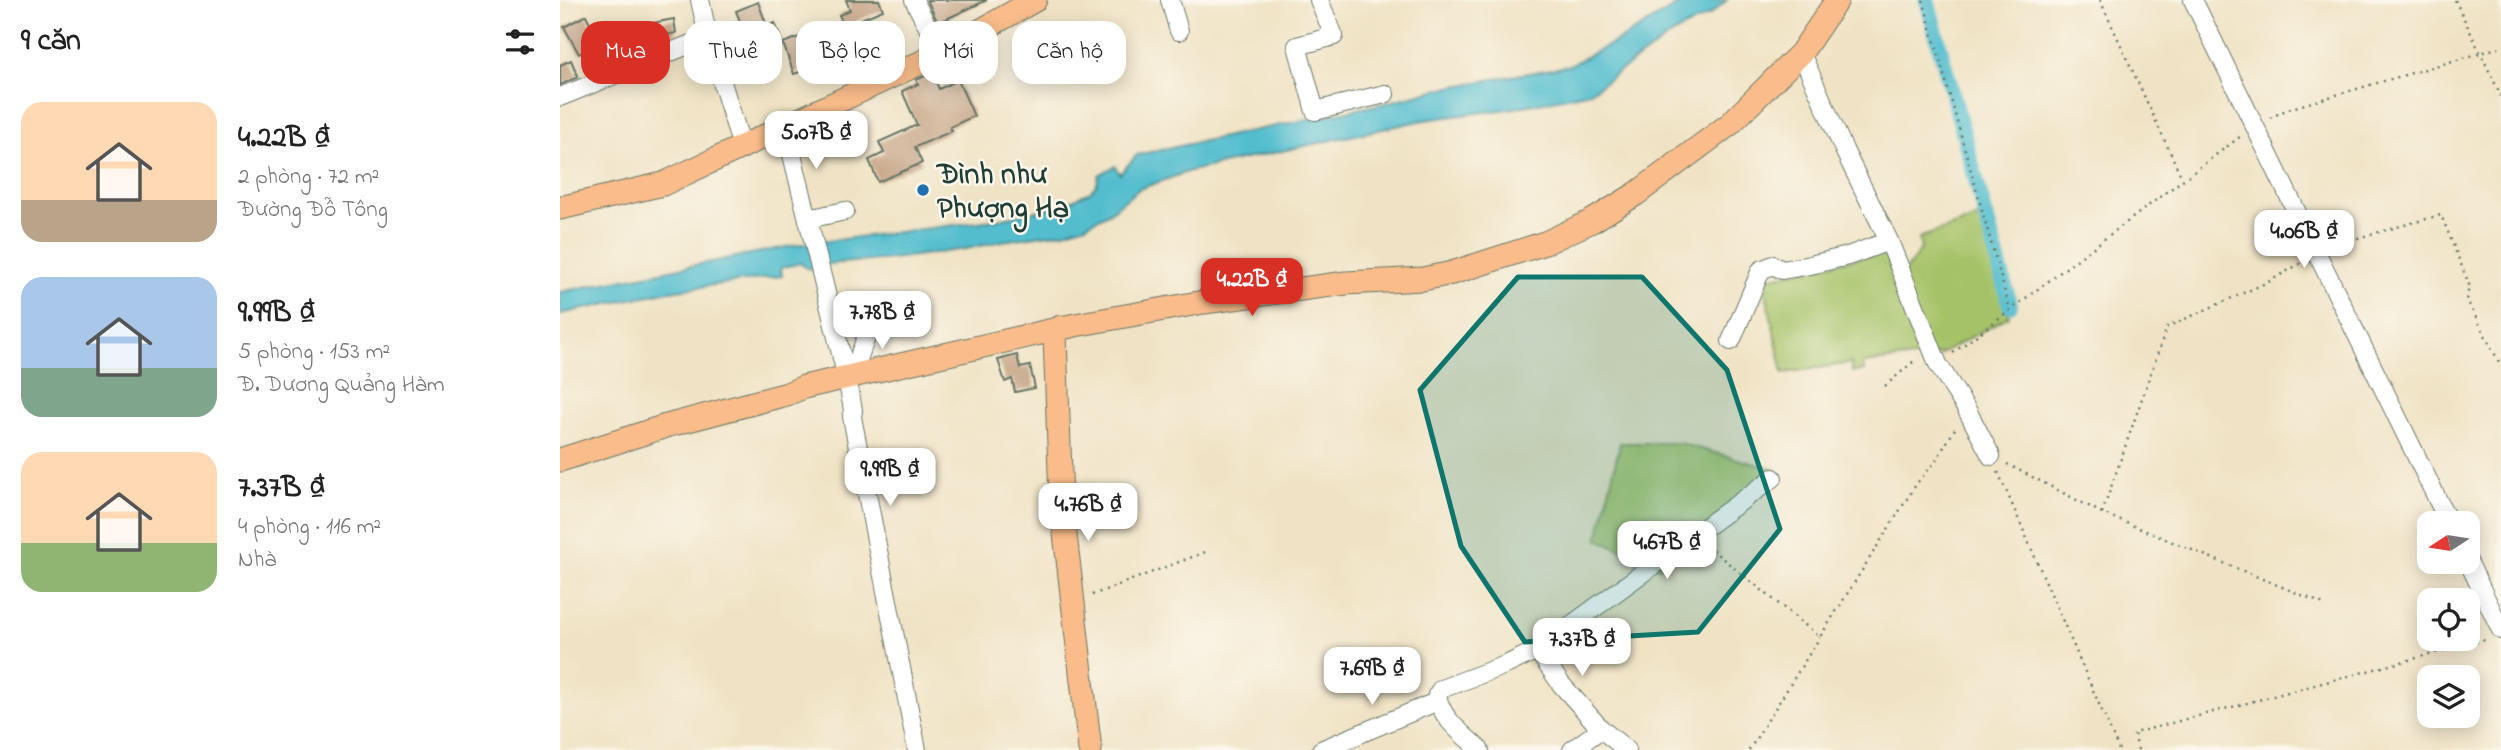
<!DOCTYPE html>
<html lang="vi">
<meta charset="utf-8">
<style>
:root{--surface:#fff;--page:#f6f6f6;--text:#222;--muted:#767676;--accent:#d93025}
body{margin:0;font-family:"Indie Flower",sans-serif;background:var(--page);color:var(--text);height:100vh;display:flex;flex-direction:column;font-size:26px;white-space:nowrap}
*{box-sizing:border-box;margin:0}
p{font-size:23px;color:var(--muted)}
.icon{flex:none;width:38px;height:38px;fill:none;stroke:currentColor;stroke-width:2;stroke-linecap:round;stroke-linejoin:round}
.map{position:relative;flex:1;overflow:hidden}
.sheet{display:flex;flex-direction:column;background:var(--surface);width:560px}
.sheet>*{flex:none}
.top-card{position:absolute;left:21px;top:21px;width:665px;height:63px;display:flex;gap:14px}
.needle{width:46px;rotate:258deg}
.tools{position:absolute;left:1857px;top:511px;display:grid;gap:14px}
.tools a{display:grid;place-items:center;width:63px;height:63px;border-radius:14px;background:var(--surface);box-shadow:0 4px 18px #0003;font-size:35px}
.price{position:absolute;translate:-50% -60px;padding:0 16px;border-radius:14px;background:#fff;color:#222;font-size:23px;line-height:46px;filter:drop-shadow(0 2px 4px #0008)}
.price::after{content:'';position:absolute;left:50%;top:42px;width:21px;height:16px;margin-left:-10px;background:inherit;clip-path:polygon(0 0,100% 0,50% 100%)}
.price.selected{background:var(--accent);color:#fff}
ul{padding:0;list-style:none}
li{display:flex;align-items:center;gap:21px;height:175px;padding:0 21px}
li span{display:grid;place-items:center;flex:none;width:196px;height:140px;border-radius:21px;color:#555}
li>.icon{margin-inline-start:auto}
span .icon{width:84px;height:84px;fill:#fffc;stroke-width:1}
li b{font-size:30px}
h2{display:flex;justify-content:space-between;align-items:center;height:84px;padding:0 21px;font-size:30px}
.tag{padding:0 24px;border-radius:21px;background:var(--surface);box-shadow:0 4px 18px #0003;font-size:24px;line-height:63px}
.tag.selected{background:var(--accent);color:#fff}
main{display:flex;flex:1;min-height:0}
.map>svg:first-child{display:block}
.green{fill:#a6c268;stroke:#62804e;stroke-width:2}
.water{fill:#53bdce;stroke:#397d81;stroke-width:2}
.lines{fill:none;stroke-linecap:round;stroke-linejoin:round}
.canal{stroke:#53bdce;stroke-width:16}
.building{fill:#c29f7f}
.minor-casing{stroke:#687767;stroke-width:20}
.major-casing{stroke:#687767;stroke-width:25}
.path{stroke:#687767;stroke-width:2.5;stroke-dasharray:2 5;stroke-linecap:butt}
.minor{stroke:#fff;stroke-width:18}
.major{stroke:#f9bc8a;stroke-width:23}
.marked{fill:#0f766e;fill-opacity:0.2;stroke:#0f766e;stroke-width:5;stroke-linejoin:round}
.poi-dot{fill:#1f6fb2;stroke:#fbf7ec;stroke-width:2.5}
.labels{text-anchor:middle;stroke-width:5;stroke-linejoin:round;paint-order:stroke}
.poi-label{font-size:30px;font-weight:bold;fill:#1f3d34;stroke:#fbf7ec;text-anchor:start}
</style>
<main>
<section class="sheet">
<h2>9 căn<svg class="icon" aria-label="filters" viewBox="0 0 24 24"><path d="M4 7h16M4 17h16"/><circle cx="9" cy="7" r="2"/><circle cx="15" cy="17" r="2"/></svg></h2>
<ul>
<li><span style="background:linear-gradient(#ffd9b3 70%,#b9a48a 0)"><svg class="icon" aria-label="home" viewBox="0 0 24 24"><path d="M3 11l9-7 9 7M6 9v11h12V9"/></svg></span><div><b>4.22B ₫</b><p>2 phòng · 72 m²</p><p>Đường Đỗ Tông</p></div></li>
<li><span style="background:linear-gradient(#a9c7e8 65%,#7fa58c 0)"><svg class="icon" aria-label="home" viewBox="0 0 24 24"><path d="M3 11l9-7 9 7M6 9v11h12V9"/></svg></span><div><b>9.99B ₫</b><p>5 phòng · 153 m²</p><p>Đ. Dương Quảng Hàm</p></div></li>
<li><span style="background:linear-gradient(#ffd9b3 65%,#8fb573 0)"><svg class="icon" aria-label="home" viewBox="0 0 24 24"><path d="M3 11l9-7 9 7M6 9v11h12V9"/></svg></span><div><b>7.37B ₫</b><p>4 phòng · 116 m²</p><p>Nhà</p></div></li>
</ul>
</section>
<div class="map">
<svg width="1941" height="750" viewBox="0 0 1941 750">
<rect width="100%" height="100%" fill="#fbf7ec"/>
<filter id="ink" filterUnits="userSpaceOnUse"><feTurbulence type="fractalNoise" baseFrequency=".0143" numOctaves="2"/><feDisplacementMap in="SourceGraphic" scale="14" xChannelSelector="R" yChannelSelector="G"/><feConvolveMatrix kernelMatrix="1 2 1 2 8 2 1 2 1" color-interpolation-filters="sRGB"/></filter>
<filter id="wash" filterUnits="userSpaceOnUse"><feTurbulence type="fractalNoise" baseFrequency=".00686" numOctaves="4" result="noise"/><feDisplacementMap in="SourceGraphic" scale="28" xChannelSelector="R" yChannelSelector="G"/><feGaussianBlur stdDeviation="1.57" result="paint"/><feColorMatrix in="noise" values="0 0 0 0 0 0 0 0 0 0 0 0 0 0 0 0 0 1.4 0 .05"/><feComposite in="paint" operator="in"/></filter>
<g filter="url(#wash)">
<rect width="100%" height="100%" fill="#f0e3c5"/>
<path class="green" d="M 1422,216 L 1449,316 L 1381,354 L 1304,363 L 1304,371 L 1292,372 L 1291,363 L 1223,373 L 1203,279 L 1326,252 L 1336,284 L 1361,249 L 1359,238 Z
M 1060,443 L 1119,443 L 1214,469 L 1100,567 L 1038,539 Z"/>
<path class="water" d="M 1126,0 L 1167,0 L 1151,14 L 1116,32 L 1030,92 L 955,108 L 864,120 L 630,171 L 579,189 L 550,212 L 526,225 L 504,232 L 442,241 L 406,249 L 332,259 L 267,264 L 248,269 L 240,263 L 221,268 L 222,276 L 109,291 L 0,314 L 0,292 L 236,245 L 434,220 L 499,206 L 530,192 L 537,184 L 539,175 L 555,166 L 560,174 L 577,155 L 821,104 L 879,89 L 1008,66 L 1061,39 Z"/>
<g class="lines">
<path class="canal" d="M 1367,0 L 1450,305"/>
</g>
<g id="blocks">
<path class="building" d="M 286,0 L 319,0 L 323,10 L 296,21 L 299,27 L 287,32 L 279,15 L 290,10 Z
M 367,0 L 427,0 L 378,23 Z
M 198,2 L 207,26 L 215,23 L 223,45 L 203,52 L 196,30 L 185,34 L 176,11 Z
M 26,15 L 33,29 L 47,23 L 50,31 L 114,19 L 116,33 L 45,46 L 43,41 L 19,54 L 4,27 Z
M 253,32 L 256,40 L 275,33 L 283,57 L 234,74 L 223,43 Z
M 11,60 L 18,77 L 0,85 L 0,65 Z
M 372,73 L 379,89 L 398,80 L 414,116 L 390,127 L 392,131 L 355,147 L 362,163 L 318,182 L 309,160 L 324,153 L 319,142 L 357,125 L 342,91 L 358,84 L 356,80 Z
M 457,355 L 460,368 L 470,366 L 475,388 L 455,392 L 452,379 L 445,382 L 438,360 Z"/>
</g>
</g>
<g filter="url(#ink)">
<use href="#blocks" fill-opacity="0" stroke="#687767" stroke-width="2"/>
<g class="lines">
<g class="minor-casing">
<path id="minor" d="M 140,0 L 148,37 L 182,147
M 354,0 L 381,53
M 610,0 L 619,31
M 759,0 L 774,36 L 737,46 L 755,111 L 825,94
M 1633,0 L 1889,523
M 1241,53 L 1285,152 L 1329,241 L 1378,364 L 1407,410 L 1431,456
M 0,97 L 148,37
M 225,126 L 287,378 L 293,410 L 292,417 L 357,750
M 248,219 L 285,211
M 1171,341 L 1201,270 L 1213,265 L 1222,270 L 1250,265 L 1288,256 L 1329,241
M 292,377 L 314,314
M 1908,561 L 1941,630
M 977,650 L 1001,684 L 1041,729
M 761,750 L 878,701
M 920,750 C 903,734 881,719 877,695 L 881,689 L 948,664 L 977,650 L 1213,478
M 1012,750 L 1041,729 L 1067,750"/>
</g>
<g class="major-casing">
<path id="major" d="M 0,208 L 103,184 L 381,53 L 475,0
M 501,327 L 495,337 L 501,499 L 530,750
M 0,460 L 106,426 L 227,394 L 244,387 L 515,325 L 644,302 L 786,283 L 863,279 L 892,273 L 985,243 L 1032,221 L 1076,194 L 1170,124 L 1241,53 L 1277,0"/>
</g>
<path class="path" d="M 1363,0 L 1450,310
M 1540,0 L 1622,178
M 1895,0 L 1941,96
M 1710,118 L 1728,109 L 1941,47
M 1771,248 L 1801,237 L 1881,215 L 1909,284 L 1907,300 L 1941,366
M 1393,353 L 1681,136
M 1325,386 L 1353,362 L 1358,362
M 1447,464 L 1542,513 L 1766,605
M 1438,472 L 1559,750
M 1542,513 L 1607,327 L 1708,282 L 1743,262
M 1152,550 L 1260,637 L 1357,483 L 1375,462 L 1396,427
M 532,595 L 648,551
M 1189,750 L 1260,637
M 1578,750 L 1574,733 L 1928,639"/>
<use href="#minor" class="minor"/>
<use href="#major" class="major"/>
</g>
</g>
<path class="marked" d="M 958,277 L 1082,277 L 1167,370 L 1220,529 L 1138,632 L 965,642 L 901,546 L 860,390 Z"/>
<circle class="poi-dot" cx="363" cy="190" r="7"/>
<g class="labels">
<g class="poi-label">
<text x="377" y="183">Đình như<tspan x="377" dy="34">Phượng Hạ</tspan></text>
</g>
</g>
</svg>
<div class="tools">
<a><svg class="needle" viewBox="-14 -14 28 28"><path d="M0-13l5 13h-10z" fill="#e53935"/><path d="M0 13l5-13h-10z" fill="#767676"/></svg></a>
<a><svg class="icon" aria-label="locate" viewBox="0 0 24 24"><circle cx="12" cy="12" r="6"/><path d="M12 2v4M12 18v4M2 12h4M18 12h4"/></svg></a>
<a><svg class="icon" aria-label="layers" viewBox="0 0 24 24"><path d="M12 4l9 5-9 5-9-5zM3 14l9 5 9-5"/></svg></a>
</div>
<b class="price" style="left:256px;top:171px">5.07B ₫</b>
<b class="price" style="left:1744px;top:270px">4.06B ₫</b>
<b class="price selected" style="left:692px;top:318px">4.22B ₫</b>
<b class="price" style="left:322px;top:351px">7.78B ₫</b>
<b class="price" style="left:330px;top:508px">9.99B ₫</b>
<b class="price" style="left:528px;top:543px">4.76B ₫</b>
<b class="price" style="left:1107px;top:581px">4.67B ₫</b>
<b class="price" style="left:1022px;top:678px">7.37B ₫</b>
<b class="price" style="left:812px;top:707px">7.69B ₫</b>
<div class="top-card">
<a class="tag selected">Mua</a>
<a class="tag">Thuê</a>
<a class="tag">Bộ lọc</a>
<a class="tag">Mới</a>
<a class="tag">Căn hộ</a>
</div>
</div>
</main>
